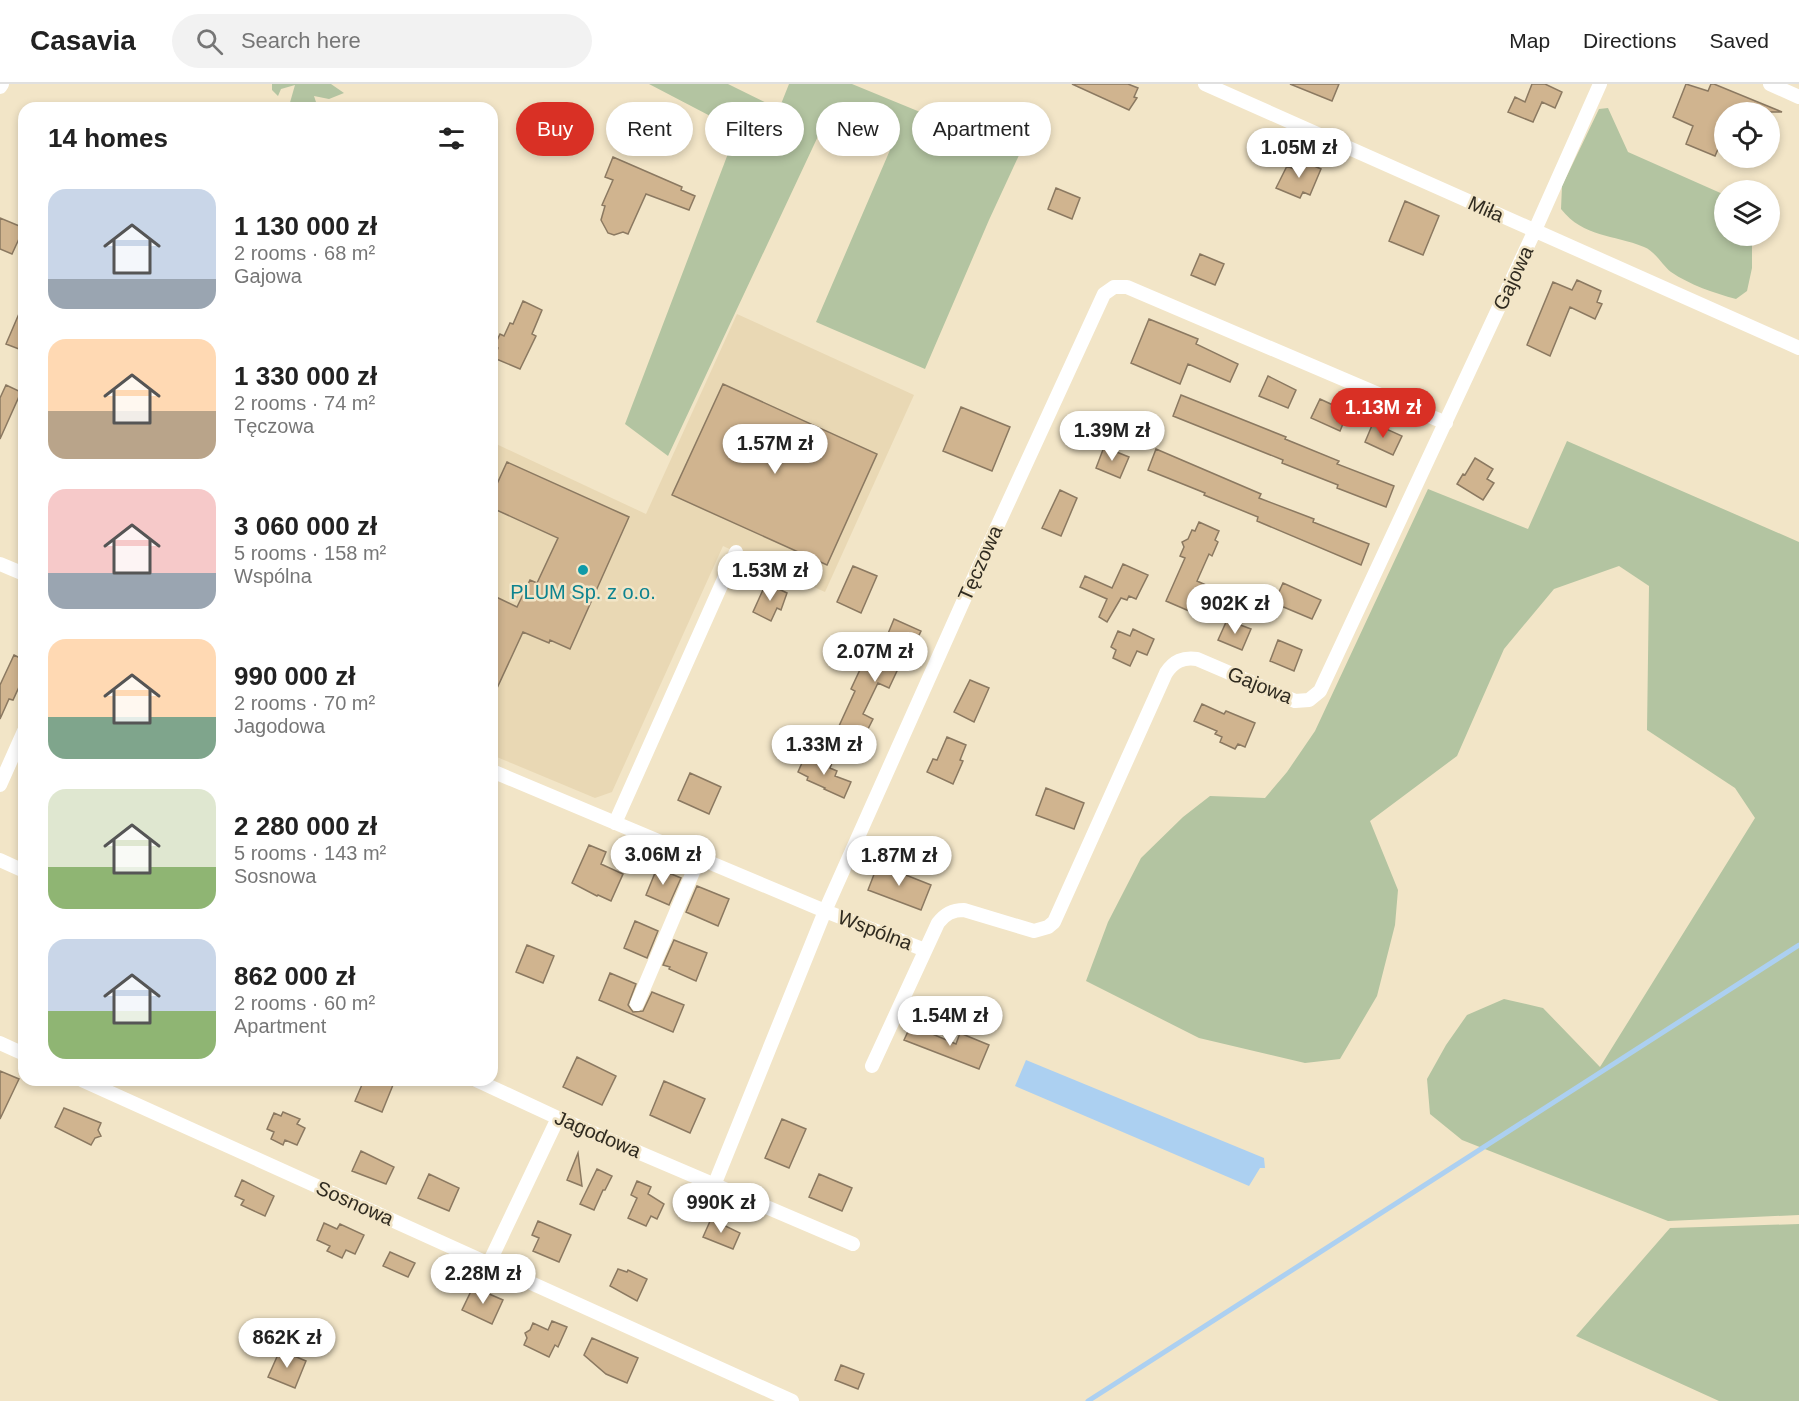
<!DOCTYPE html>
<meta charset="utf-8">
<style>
:root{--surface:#fff;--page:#f2f2f2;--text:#222;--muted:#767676;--line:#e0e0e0;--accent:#d93025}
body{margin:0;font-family:Helvetica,sans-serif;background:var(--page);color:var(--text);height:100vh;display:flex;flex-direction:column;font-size:22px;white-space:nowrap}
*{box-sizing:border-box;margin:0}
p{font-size:20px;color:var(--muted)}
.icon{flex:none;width:33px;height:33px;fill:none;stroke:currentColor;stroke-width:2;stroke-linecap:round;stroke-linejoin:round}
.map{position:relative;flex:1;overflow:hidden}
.side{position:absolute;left:18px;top:18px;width:480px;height:984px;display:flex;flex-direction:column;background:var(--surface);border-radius:18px;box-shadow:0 3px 9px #0003}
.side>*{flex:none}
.guide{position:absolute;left:516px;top:18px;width:570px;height:54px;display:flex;gap:12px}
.tools{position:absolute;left:1714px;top:18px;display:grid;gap:12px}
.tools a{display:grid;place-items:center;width:66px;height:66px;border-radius:50%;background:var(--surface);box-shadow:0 3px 9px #0003;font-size:30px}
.price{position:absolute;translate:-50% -51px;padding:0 14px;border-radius:21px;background:#fff;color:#222;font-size:20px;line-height:39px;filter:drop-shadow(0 2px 3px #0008)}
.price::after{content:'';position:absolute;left:50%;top:36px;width:18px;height:14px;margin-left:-9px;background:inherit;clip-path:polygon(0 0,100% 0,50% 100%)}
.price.selected{background:var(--accent);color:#fff}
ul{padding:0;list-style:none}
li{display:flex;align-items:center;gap:18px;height:150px;padding:0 30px}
li span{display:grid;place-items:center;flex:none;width:168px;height:120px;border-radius:18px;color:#555}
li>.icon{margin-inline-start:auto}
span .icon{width:72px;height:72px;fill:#fffc;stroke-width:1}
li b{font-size:26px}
h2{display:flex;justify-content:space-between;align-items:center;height:72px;padding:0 30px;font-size:26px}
.tag{padding:0 21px;border-radius:27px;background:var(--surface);box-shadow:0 3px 9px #0003;font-size:21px;line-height:54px}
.tag.selected{background:var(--accent);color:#fff}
header{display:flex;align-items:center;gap:36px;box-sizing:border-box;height:84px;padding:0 30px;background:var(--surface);border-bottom:2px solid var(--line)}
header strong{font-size:28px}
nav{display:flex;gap:33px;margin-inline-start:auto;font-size:21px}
.search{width:420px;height:54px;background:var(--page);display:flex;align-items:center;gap:15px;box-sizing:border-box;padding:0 21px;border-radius:33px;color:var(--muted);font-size:22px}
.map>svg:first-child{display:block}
.built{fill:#e9d8b4}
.green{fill:#b3c4a1}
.water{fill:#acd0f1}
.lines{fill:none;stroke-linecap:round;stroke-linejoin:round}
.stream{stroke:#acd0f1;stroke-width:5}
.building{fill:#d0b48f;stroke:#8b7961;stroke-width:1.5}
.minor{stroke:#fff;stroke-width:14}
.culture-dot{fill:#0f9aa8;stroke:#f2e5c7;stroke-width:2}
.labels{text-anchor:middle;stroke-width:5;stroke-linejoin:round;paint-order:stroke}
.street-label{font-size:20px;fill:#302b20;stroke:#f2e5c7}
.culture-label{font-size:20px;fill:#0d838f;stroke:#f2e5c7}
</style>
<header>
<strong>Casavia</strong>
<div class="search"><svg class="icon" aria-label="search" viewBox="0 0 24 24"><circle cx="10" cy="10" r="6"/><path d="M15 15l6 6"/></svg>Search here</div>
<nav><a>Map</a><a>Directions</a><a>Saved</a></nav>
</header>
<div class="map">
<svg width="1799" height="1317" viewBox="0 0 1799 1317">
<rect width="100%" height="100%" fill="#f2e5c7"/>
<path class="built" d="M 737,230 L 914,311 L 825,508 L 723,462 L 612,708 L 595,714 L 492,671 L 492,358 L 646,430 Z"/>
<path class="green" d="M 272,0 L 331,0 L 344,9 L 329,15 L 314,12 L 317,21 L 344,24 L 292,24 L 289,22 L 295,1 L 281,5 L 278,12 L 272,6 Z
M 649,0 L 728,0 L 779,25 L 789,0 L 852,0 L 1020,69 L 989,136 L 925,285 L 816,238 L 890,66 L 820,48 L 668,372 L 625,340 L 737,46 Z
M 1608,24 L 1628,68 L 1725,111 L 1725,152 L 1752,152 L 1752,184 L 1747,207 L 1736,215 C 1714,209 1690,201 1671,188 C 1662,181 1655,167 1644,163 C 1613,150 1584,154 1561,125 L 1562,102 L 1599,25 Z
M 1567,357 L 1799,458 L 1799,1131 L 1668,1137 L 1462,1056 L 1430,1030 L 1427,995 L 1446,961 L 1467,931 L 1504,915 L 1543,924 L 1600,983 L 1755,734 L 1735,704 L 1647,646 L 1649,502 L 1619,482 L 1554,505 L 1504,565 L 1457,672 L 1370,737 L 1398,806 L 1395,841 L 1377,912 L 1340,975 L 1305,979 L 1199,954 L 1086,897 L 1108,838 L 1141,774 L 1183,733 L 1210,712 L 1265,714 L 1287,688 L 1315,647 L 1428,405 L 1528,445 Z
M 1799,1140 L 1799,1317 L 1719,1317 L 1576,1252 L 1670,1144 Z"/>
<path class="water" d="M 1026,976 L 1264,1074 L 1265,1084 L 1260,1084 L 1249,1102 L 1015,1002 Z"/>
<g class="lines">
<path class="stream" d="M 1088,1317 L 1799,861"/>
</g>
<path class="building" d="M 1072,0 L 1128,0 L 1138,4 L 1134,13 L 1137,14 L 1129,26 Z
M 1290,0 L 1339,0 L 1332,17 Z
M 1532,0 L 1545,0 L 1562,8 L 1555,24 L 1542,18 L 1533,38 L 1508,28 L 1515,13 L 1525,18 Z
M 1686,0 L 1708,7 L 1711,0 L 1714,0 L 1782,28 L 1725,28 L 1725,49 L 1715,72 L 1686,60 L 1693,42 L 1673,33 Z
M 613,73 L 682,103 L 681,106 L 695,112 L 689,126 L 646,110 L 628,150 L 623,148 L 614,151 L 608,149 L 601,136 L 605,122 L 602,121 L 613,96 L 605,93 Z
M 1301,76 L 1321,85 L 1310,111 L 1303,108 L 1300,114 L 1276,104 L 1287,82 L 1296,86 Z
M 1056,104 L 1080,114 L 1072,135 L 1048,125 Z
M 1405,117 L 1439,132 L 1423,171 L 1389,157 Z
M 0,134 L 24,144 L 12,170 L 0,165 Z
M 1200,170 L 1224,180 L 1215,201 L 1191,191 Z
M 1577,196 L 1601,207 L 1597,218 L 1602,220 L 1595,235 L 1570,223 L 1550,272 L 1527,261 L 1553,198 L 1572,206 Z
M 523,217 L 542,226 L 532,250 L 536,252 L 520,285 L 494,274 L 498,264 L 494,263 L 500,250 L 504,252 L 510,239 L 513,240 Z
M 24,218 L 24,267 L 6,260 Z
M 1149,235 L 1198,255 L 1196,260 L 1238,280 L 1230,298 L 1188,280 L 1180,300 L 1131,279 Z
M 1268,292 L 1296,306 L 1288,324 L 1259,312 Z
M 723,300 L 877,370 L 827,481 L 672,411 Z
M 6,301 L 21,308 L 0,355 L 0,314 Z
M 1181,311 L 1286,353 L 1285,355 L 1339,377 L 1337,380 L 1394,402 L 1386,423 L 1337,404 L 1338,401 L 1282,379 L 1283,376 L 1173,332 Z
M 1320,315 L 1348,328 L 1340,347 L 1311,334 Z
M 961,323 L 1010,343 L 992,387 L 943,367 Z
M 1373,339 L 1402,352 L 1393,371 L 1365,358 Z
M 1104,363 L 1129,373 L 1120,394 L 1096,384 Z
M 1156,365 L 1261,410 L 1259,414 L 1314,435 L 1313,438 L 1369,460 L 1361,481 L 1257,437 L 1258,433 L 1204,411 L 1205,409 L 1148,386 Z
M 1475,374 L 1493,385 L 1487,395 L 1494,399 L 1483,416 L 1457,400 L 1463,390 L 1465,391 Z
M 507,378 L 629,433 L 570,565 L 550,556 L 549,559 L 523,548 L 492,615 L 492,511 L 517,523 L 530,496 L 537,499 L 558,454 L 492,424 L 492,411 Z
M 1060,406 L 1077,414 L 1061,452 L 1042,444 Z
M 1199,438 L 1219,447 L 1215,456 L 1218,458 L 1212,472 L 1209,470 L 1197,497 L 1208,502 L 1196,530 L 1166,517 L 1185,474 L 1180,472 L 1184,463 L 1182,458 L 1188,455 L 1192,446 L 1195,447 Z
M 1123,480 L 1148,491 L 1136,515 L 1129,512 L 1127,516 L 1121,514 L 1107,538 L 1099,533 L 1107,515 L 1080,503 L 1085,492 L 1112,504 Z
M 853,482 L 877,492 L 861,529 L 837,518 Z
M 766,499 L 787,509 L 781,526 L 777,524 L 771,537 L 753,528 Z
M 1283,499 L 1321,516 L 1312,535 L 1274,519 Z
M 894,535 L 921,547 L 909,572 L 905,570 L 889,604 L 878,599 L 863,630 L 873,635 L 866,649 L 863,647 L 856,663 L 834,653 L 855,607 L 851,605 L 864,577 L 882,585 L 895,555 L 887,552 Z
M 1227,536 L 1251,545 L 1242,566 L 1218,556 Z
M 1133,545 L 1154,555 L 1147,571 L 1137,567 L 1130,582 L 1113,574 L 1116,566 L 1111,563 L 1118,547 L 1130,552 Z
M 1278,556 L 1302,566 L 1294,587 L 1270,577 Z
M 14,571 L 24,576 L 24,592 L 13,616 L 9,615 L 0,635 L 0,601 Z
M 970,596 L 989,604 L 974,638 L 954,628 Z
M 1202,620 L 1224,630 L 1226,627 L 1255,639 L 1245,663 L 1238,660 L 1235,665 L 1220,658 L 1222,653 L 1215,650 L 1217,647 L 1194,637 Z
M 947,653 L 966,661 L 960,676 L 963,677 L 953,700 L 927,688 L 933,675 L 937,676 Z
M 805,672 L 815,676 L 817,672 L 832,679 L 830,684 L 837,687 L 835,692 L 851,698 L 844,714 L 824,705 L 825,704 L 807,696 L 808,693 L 798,688 Z
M 690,689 L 721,703 L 709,730 L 678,716 Z
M 1046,704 L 1084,719 L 1074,745 L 1036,731 Z
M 589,761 L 606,768 L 601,780 L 623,790 L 611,817 L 598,811 L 597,812 L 572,799 Z
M 878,780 L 931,801 L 921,826 L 868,806 Z
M 657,784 L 681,794 L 669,821 L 646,811 Z
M 697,802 L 729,815 L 718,842 L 686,828 Z
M 635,837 L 658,847 L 647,874 L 624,864 Z
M 674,856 L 707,869 L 696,897 L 669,885 L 670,883 L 663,881 Z
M 527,861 L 554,872 L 543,899 L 516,888 Z
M 610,889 L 636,900 L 628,921 L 633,928 L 643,927 L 652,908 L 684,921 L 673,948 L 599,916 Z
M 911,941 L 956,960 L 960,949 L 989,961 L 979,985 L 904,956 Z
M 577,973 L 616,992 L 602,1021 L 563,1003 Z
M 0,987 L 19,995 L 0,1035 Z
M 364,996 L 381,996 L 393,1001 L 382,1028 L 355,1017 Z
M 664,997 L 705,1015 L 690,1049 L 650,1031 Z
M 64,1024 L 101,1039 L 98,1046 L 101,1052 L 95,1054 L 91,1061 L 55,1043 Z
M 283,1028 L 300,1035 L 297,1040 L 305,1044 L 297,1061 L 285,1056 L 283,1061 L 271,1055 L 274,1048 L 267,1045 L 274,1029 L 281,1032 Z
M 782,1035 L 806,1045 L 789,1084 L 765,1074 Z
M 361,1067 L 394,1083 L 386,1100 L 352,1087 Z
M 578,1069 L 582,1102 L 567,1096 Z
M 597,1085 L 612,1092 L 605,1106 L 603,1106 L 594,1126 L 580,1120 Z
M 429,1090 L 459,1104 L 449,1127 L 418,1114 Z
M 819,1090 L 852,1104 L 842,1127 L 809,1113 Z
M 242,1096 L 274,1112 L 265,1132 L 241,1121 L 244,1116 L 235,1112 Z
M 637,1097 L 651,1103 L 648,1110 L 664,1120 L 657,1135 L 651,1132 L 646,1142 L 628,1134 L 637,1114 L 631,1111 Z
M 711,1135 L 740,1149 L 733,1165 L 703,1153 Z
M 538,1137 L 571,1151 L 559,1178 L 533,1167 L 539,1154 L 532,1151 Z
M 324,1139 L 337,1145 L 340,1140 L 364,1151 L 355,1170 L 346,1166 L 342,1174 L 327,1167 L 330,1162 L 317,1156 Z
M 390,1168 L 415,1179 L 408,1193 L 383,1182 Z
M 618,1185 L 627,1188 L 628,1186 L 647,1195 L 637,1217 L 610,1202 Z
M 473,1203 L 503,1216 L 492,1240 L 462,1226 Z
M 552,1237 L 567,1243 L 558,1263 L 555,1261 L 549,1273 L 524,1261 L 527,1254 L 525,1249 L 530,1246 L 533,1239 L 548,1246 Z
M 592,1254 L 638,1274 L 627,1299 L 606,1290 L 584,1271 Z
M 280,1266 L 306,1277 L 295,1304 L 268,1293 Z
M 841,1281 L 864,1290 L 858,1305 L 835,1296 Z"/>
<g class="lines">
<path class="minor" d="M 1205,0 L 1799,264
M 1770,0 L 1799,13
M 0,3 L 2,0
M 0,480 L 24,490
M 492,687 L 825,827 L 925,866
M 0,701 L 24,647
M 615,739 L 736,468
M 0,776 L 24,787
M 637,920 L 699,774
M 0,959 L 24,970
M 872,982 L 938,839 C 945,830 952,826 964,826 L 1034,847 L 1048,843 L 1054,838 L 1166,589 C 1174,577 1183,573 1197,575 L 1295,617 L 1309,616 L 1320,607 L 1535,146 L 1600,0
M 82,996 L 792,1317
M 476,996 L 558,1034 L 853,1160
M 715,1099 L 825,827 L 979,482 L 1104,210 L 1114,203 L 1127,203 L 1446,339
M 489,1179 L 558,1034"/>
</g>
<circle class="culture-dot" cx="583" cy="486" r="6"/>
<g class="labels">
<g class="street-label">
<text transform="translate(1486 125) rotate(24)" y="7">Miła</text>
<text transform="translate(1513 194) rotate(-65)" y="7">Gajowa</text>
<text transform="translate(980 479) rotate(-66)" y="7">Tęczowa</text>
<text transform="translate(1260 601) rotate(22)" y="7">Gajowa</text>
<text transform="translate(875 846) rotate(21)" y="7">Wspólna</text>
<text transform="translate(598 1050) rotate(23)" y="7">Jagodowa</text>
<text transform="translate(355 1119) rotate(24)" y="7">Sosnowa</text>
</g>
<g class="culture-label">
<text x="583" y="515">PLUM Sp. z o.o.</text>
</g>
</g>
</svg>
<div class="tools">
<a><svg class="icon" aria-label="locate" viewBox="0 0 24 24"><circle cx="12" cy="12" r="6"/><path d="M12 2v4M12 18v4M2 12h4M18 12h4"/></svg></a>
<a><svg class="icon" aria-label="layers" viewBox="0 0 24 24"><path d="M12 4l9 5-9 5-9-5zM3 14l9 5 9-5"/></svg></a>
</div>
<b class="price" style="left:1299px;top:95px">1.05M zł</b>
<b class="price selected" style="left:1383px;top:355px">1.13M zł</b>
<b class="price" style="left:1112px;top:378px">1.39M zł</b>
<b class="price" style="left:775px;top:391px">1.57M zł</b>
<b class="price" style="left:770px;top:518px">1.53M zł</b>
<b class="price" style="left:1235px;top:551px">902K zł</b>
<b class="price" style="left:875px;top:599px">2.07M zł</b>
<b class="price" style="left:824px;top:692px">1.33M zł</b>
<b class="price" style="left:663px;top:802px">3.06M zł</b>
<b class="price" style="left:899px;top:803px">1.87M zł</b>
<b class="price" style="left:950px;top:963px">1.54M zł</b>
<b class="price" style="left:721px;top:1150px">990K zł</b>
<b class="price" style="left:483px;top:1221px">2.28M zł</b>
<b class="price" style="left:287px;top:1285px">862K zł</b>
<div class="guide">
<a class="tag selected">Buy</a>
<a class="tag">Rent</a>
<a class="tag">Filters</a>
<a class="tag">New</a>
<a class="tag">Apartment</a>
</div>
<section class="side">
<h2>14 homes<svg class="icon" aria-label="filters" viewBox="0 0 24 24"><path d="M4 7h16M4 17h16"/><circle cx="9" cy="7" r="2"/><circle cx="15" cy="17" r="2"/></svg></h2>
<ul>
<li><span style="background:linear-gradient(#c9d6e8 75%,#9aa5b1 0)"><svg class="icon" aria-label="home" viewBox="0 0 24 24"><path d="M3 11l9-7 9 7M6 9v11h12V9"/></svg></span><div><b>1 130 000 zł</b><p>2 rooms · 68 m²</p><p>Gajowa</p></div></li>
<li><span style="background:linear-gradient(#ffd9b3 60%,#b9a48a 0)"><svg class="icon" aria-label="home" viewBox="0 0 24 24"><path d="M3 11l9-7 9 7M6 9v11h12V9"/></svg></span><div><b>1 330 000 zł</b><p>2 rooms · 74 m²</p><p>Tęczowa</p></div></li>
<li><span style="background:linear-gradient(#f6c9c9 70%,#9aa5b1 0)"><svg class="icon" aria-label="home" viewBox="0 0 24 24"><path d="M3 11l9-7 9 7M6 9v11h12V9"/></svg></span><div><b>3 060 000 zł</b><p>5 rooms · 158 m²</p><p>Wspólna</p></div></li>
<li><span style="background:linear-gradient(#ffd9b3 65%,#7fa58c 0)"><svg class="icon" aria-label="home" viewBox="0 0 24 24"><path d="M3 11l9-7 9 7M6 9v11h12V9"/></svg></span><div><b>990 000 zł</b><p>2 rooms · 70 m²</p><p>Jagodowa</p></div></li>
<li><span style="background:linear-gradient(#dfe7d0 65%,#8fb573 0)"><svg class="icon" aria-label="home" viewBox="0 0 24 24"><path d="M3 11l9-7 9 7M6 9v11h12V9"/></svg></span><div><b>2 280 000 zł</b><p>5 rooms · 143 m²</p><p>Sosnowa</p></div></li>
<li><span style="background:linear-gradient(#c9d6e8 60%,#8fb573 0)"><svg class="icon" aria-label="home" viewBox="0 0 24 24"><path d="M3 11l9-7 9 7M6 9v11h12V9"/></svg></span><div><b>862 000 zł</b><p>2 rooms · 60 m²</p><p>Apartment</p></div></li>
</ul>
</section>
</div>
